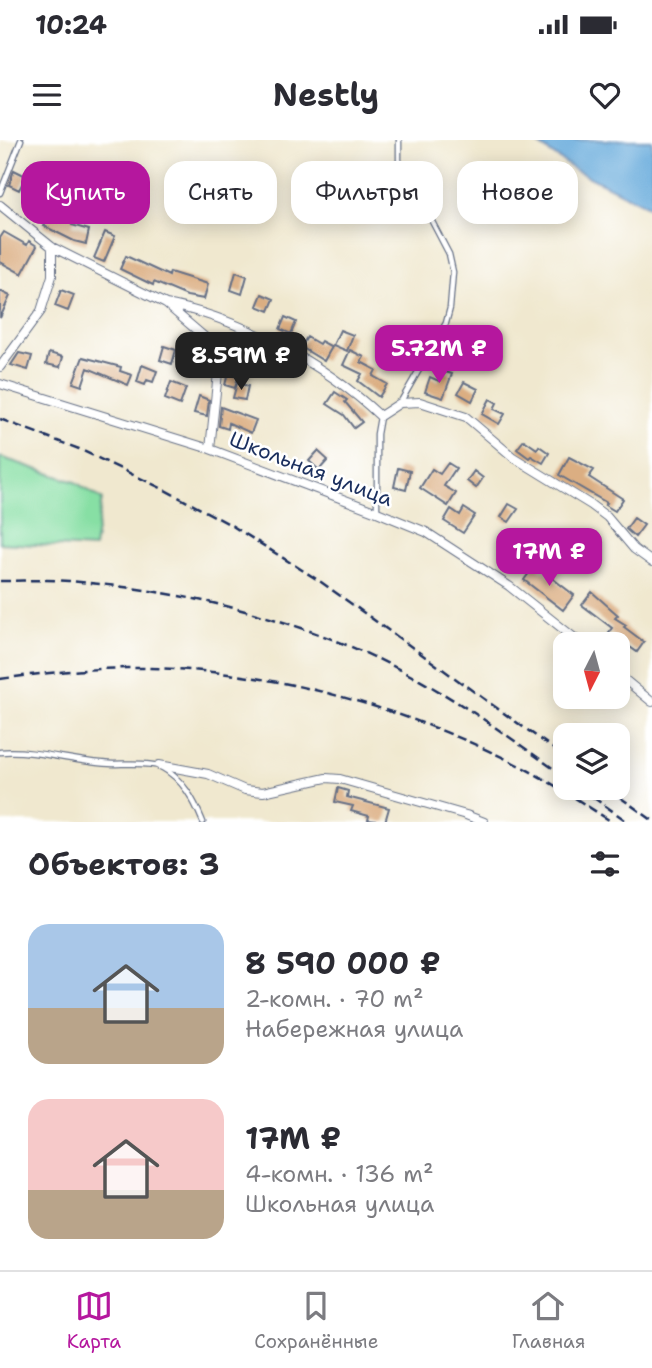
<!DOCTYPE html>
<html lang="ru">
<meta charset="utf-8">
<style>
:root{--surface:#fff;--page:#f7f7f7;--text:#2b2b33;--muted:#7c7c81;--line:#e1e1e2;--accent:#b5179e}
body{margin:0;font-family:"Shantell Sans",sans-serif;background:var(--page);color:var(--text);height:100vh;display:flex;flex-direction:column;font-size:26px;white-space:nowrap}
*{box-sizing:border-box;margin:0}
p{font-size:23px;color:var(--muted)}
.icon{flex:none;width:38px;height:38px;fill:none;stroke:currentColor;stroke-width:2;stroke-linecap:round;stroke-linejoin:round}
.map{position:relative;height:682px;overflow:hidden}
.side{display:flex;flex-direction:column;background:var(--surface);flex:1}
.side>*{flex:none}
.hud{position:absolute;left:21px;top:21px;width:611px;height:63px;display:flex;gap:14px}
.needle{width:46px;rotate:186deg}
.buttons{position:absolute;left:553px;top:492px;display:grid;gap:14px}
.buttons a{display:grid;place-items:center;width:77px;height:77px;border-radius:14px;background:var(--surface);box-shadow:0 4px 18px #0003;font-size:35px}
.price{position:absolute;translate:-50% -60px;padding:0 16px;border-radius:14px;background:var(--accent);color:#fff;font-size:23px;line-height:46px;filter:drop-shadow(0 2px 4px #0008)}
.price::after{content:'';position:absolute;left:50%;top:42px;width:21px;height:16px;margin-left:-10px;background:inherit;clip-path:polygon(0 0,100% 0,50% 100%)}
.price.current{background:#222;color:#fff}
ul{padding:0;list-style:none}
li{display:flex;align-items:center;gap:21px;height:175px;padding:0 28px}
li span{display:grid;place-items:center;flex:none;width:196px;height:140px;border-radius:21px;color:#555}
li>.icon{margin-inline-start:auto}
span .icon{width:84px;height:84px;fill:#fffc;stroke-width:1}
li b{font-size:30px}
h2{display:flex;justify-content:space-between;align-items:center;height:84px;padding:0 28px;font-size:30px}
.chip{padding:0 24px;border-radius:21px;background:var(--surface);box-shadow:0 4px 18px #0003;font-size:24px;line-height:63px}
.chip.current{background:var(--accent);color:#fff}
.status{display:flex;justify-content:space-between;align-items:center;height:49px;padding:0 35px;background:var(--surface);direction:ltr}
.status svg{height:19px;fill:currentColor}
header{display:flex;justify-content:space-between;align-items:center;height:91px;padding:0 28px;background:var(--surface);font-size:32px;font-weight:700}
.menu{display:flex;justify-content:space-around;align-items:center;height:98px;border-top:2px solid var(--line);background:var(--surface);font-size:19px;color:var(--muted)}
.menu a{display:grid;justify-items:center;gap:4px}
.menu .current{color:var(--accent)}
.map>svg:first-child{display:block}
.green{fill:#87dfa4;stroke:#518781;stroke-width:2}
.water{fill:#66aadb;stroke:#406c9c;stroke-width:2}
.building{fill:#dbae82}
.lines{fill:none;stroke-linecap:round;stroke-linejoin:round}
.lane-casing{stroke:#667086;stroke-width:7}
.street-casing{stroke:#667086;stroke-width:10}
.lane{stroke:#fff;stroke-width:4.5}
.street{stroke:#fff;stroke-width:8}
.rail{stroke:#1b2f5e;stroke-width:2.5;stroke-dasharray:10 5;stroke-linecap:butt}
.labels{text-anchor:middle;stroke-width:5;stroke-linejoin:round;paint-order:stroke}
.street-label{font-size:21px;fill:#1b2f5e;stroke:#fff}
</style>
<div class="status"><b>10:24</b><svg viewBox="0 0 49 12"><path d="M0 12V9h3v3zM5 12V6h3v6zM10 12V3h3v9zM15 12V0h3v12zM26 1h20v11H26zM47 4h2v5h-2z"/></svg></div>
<header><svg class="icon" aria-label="menu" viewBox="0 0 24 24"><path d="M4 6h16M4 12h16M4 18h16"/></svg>Nestly<svg class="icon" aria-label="heart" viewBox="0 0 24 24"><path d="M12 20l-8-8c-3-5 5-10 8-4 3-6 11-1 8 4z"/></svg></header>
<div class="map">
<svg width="652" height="682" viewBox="0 0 652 682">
<rect width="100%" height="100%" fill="#fff"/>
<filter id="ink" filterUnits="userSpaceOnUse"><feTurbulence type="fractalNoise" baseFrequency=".0143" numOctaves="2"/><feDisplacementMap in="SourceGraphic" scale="14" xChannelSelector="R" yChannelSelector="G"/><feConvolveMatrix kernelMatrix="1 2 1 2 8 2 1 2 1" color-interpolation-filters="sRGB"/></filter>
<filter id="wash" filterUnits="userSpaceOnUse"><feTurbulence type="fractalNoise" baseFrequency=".00686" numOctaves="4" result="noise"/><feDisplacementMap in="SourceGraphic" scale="28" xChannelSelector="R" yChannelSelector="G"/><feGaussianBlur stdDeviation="1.57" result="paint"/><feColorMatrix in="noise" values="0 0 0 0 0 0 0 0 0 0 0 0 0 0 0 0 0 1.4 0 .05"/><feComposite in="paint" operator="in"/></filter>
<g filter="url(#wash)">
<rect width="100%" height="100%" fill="#f0e8cf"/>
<path class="green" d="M 0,317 L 75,342 L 102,359 L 94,408 L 0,403 Z"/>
<path class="water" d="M 532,0 L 652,0 L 652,68 L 575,30 Z"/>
<g id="blocks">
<path class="building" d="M 68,23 L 78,29 L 74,37 L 64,32 Z
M 14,30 L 26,36 L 19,50 L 9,45 Z
M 40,59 L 76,76 L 72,85 L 89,90 L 86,104 L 74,101 L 44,86 L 48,78 L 35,72 Z
M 4,92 L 27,105 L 29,101 L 37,106 L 22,134 L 0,122 L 0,98 Z
M 105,92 L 115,96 L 104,122 L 94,118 Z
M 126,116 L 169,136 L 170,132 L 208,144 L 204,159 L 187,156 L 154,142 L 153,145 L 120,129 Z
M 236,132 L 247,136 L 242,154 L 231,150 Z
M 61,150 L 74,155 L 68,171 L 55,166 Z
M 0,151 L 10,156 L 0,178 Z
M 262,154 L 274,159 L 269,171 L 257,166 Z
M 285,177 L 296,182 L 291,194 L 280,189 Z
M 340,190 L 353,195 L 347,211 L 333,205 Z
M 307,197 L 319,204 L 321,201 L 332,207 L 324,221 L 301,207 Z
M 164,206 L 176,210 L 172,224 L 160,220 Z
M 350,210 L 364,217 L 361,222 L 376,230 L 373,236 L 387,244 L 379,257 L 358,241 L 362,234 L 343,225 Z
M 19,213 L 32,216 L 28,230 L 11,225 Z
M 49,213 L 63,217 L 60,227 L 46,224 Z
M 83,217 L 121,227 L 120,231 L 132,235 L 128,245 L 88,228 L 82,246 L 73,243 Z
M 142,225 L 157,231 L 153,242 L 147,240 L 145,245 L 137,242 Z
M 442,231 L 452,234 L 443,258 L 425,252 L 430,237 L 439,241 Z
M 228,234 L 238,237 L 235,248 L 225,245 Z
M 171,242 L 186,248 L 180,265 L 165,259 Z
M 464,242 L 478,249 L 472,261 L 458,253 Z
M 237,243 L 248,246 L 245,260 L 233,258 Z
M 335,252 L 347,260 L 345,262 L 362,282 L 354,288 L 344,275 L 327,264 Z
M 199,256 L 209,260 L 207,276 L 194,273 Z
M 490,259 L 497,263 L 494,269 L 505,274 L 499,284 L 482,274 Z
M 221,267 L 256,280 L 251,293 L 229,283 L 228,289 L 219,286 Z
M 524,300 L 537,309 L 539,306 L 549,313 L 543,323 L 531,316 L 529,318 L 517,309 Z
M 318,311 L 328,320 L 319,330 L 309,321 Z
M 569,317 L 594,330 L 589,337 L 623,359 L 615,371 L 605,365 L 607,363 L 559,335 Z
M 448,323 L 456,328 L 444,346 L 456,353 L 448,366 L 420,348 L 432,329 L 440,334 Z
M 398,328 L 410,331 L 406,350 L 394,347 Z
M 474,331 L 483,338 L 476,348 L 467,341 Z
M 509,364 L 518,369 L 509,382 L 501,377 Z
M 464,368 L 475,375 L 463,393 L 444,381 L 451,369 L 460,375 Z
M 634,378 L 644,385 L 635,397 L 626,389 Z
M 526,392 L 538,400 L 528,415 L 516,407 Z
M 535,425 L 574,455 L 563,470 L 524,440 Z
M 592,452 L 618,475 L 615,478 L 626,485 L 624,487 L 644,502 L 637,512 L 609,492 L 612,488 L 582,465 Z
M 338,648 L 348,651 L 347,657 L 389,668 L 385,682 L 368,680 L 369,676 L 351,671 L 353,666 L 335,662 Z"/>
</g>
</g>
<g filter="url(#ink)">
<use href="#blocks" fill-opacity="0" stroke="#667086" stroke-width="2"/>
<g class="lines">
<g class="lane-casing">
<path id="lane" d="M 399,0 L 399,26 L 416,51 L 449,114 L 453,132 L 450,168 L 446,183 L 400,263
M 0,53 L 21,0
M 377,372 L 377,294 L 380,277
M 0,612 C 38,609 75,623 113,624 C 125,624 152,622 161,627 C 183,639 194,660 203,682"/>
</g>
<g class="street-casing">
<path id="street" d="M 0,65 L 52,107 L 166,164 L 214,205 L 219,223 L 210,309
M 166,164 C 240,178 325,224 380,276 L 400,263 L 420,262 L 466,277 L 513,317 L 591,365 L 607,377 L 634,409 L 652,422
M 0,227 L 41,171 L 52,136 L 52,107
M 0,244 L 210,309 L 377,372 L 426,392 L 509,446 L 582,504
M 618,534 L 652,562
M 159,625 L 208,634 L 245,650 L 263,652 L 326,638 L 340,639 L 466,675 L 484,682"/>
</g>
<use href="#lane" class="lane"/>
<use href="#street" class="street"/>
<path class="rail" d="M 0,279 L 79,309 L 165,350 L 231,385 L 321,442 L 565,617
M 0,441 C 23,441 46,439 69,441 C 186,451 306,479 410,535 C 465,564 515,601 565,637
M 0,539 C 42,533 84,529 127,528 C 260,526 399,565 516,624 C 550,641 581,662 612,682
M 580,648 L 628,682
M 607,648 L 652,680"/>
</g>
</g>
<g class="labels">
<g class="street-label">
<text transform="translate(311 329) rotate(21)" y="7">Школьная улица</text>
</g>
</g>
</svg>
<div class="buttons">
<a><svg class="needle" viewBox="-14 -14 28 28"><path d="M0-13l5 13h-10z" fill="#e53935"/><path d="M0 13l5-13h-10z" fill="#7c7c81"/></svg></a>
<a><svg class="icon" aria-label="layers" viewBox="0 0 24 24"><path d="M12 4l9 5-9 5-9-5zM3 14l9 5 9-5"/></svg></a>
</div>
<b class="price" style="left:439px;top:245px">5.72M ₽</b>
<b class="price current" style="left:241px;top:252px">8.59M ₽</b>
<b class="price" style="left:549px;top:448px">17M ₽</b>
<div class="hud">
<a class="chip current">Купить</a>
<a class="chip">Снять</a>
<a class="chip">Фильтры</a>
<a class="chip">Новое</a>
</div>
</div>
<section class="side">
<h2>Объектов: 3<svg class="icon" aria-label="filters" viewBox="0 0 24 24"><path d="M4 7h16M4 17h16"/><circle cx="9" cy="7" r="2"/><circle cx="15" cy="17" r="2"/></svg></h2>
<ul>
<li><span style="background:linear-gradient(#a9c7e8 60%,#b9a48a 0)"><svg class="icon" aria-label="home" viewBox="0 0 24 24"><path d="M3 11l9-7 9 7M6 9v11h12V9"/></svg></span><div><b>8 590 000 ₽</b><p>2-комн. · 70 m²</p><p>Набережная улица</p></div></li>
<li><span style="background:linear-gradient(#f6c9c9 65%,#b9a48a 0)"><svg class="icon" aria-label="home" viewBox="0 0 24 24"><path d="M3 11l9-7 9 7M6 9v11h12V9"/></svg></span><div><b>17M ₽</b><p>4-комн. · 136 m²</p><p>Школьная улица</p></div></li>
</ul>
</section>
<nav class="menu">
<a class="current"><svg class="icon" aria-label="map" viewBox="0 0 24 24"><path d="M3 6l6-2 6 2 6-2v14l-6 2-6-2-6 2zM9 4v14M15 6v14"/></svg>Карта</a>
<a><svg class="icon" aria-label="saved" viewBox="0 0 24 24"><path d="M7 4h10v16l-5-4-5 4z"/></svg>Сохранённые</a>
<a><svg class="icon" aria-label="home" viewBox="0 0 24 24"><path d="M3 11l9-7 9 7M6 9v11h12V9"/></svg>Главная</a>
</nav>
